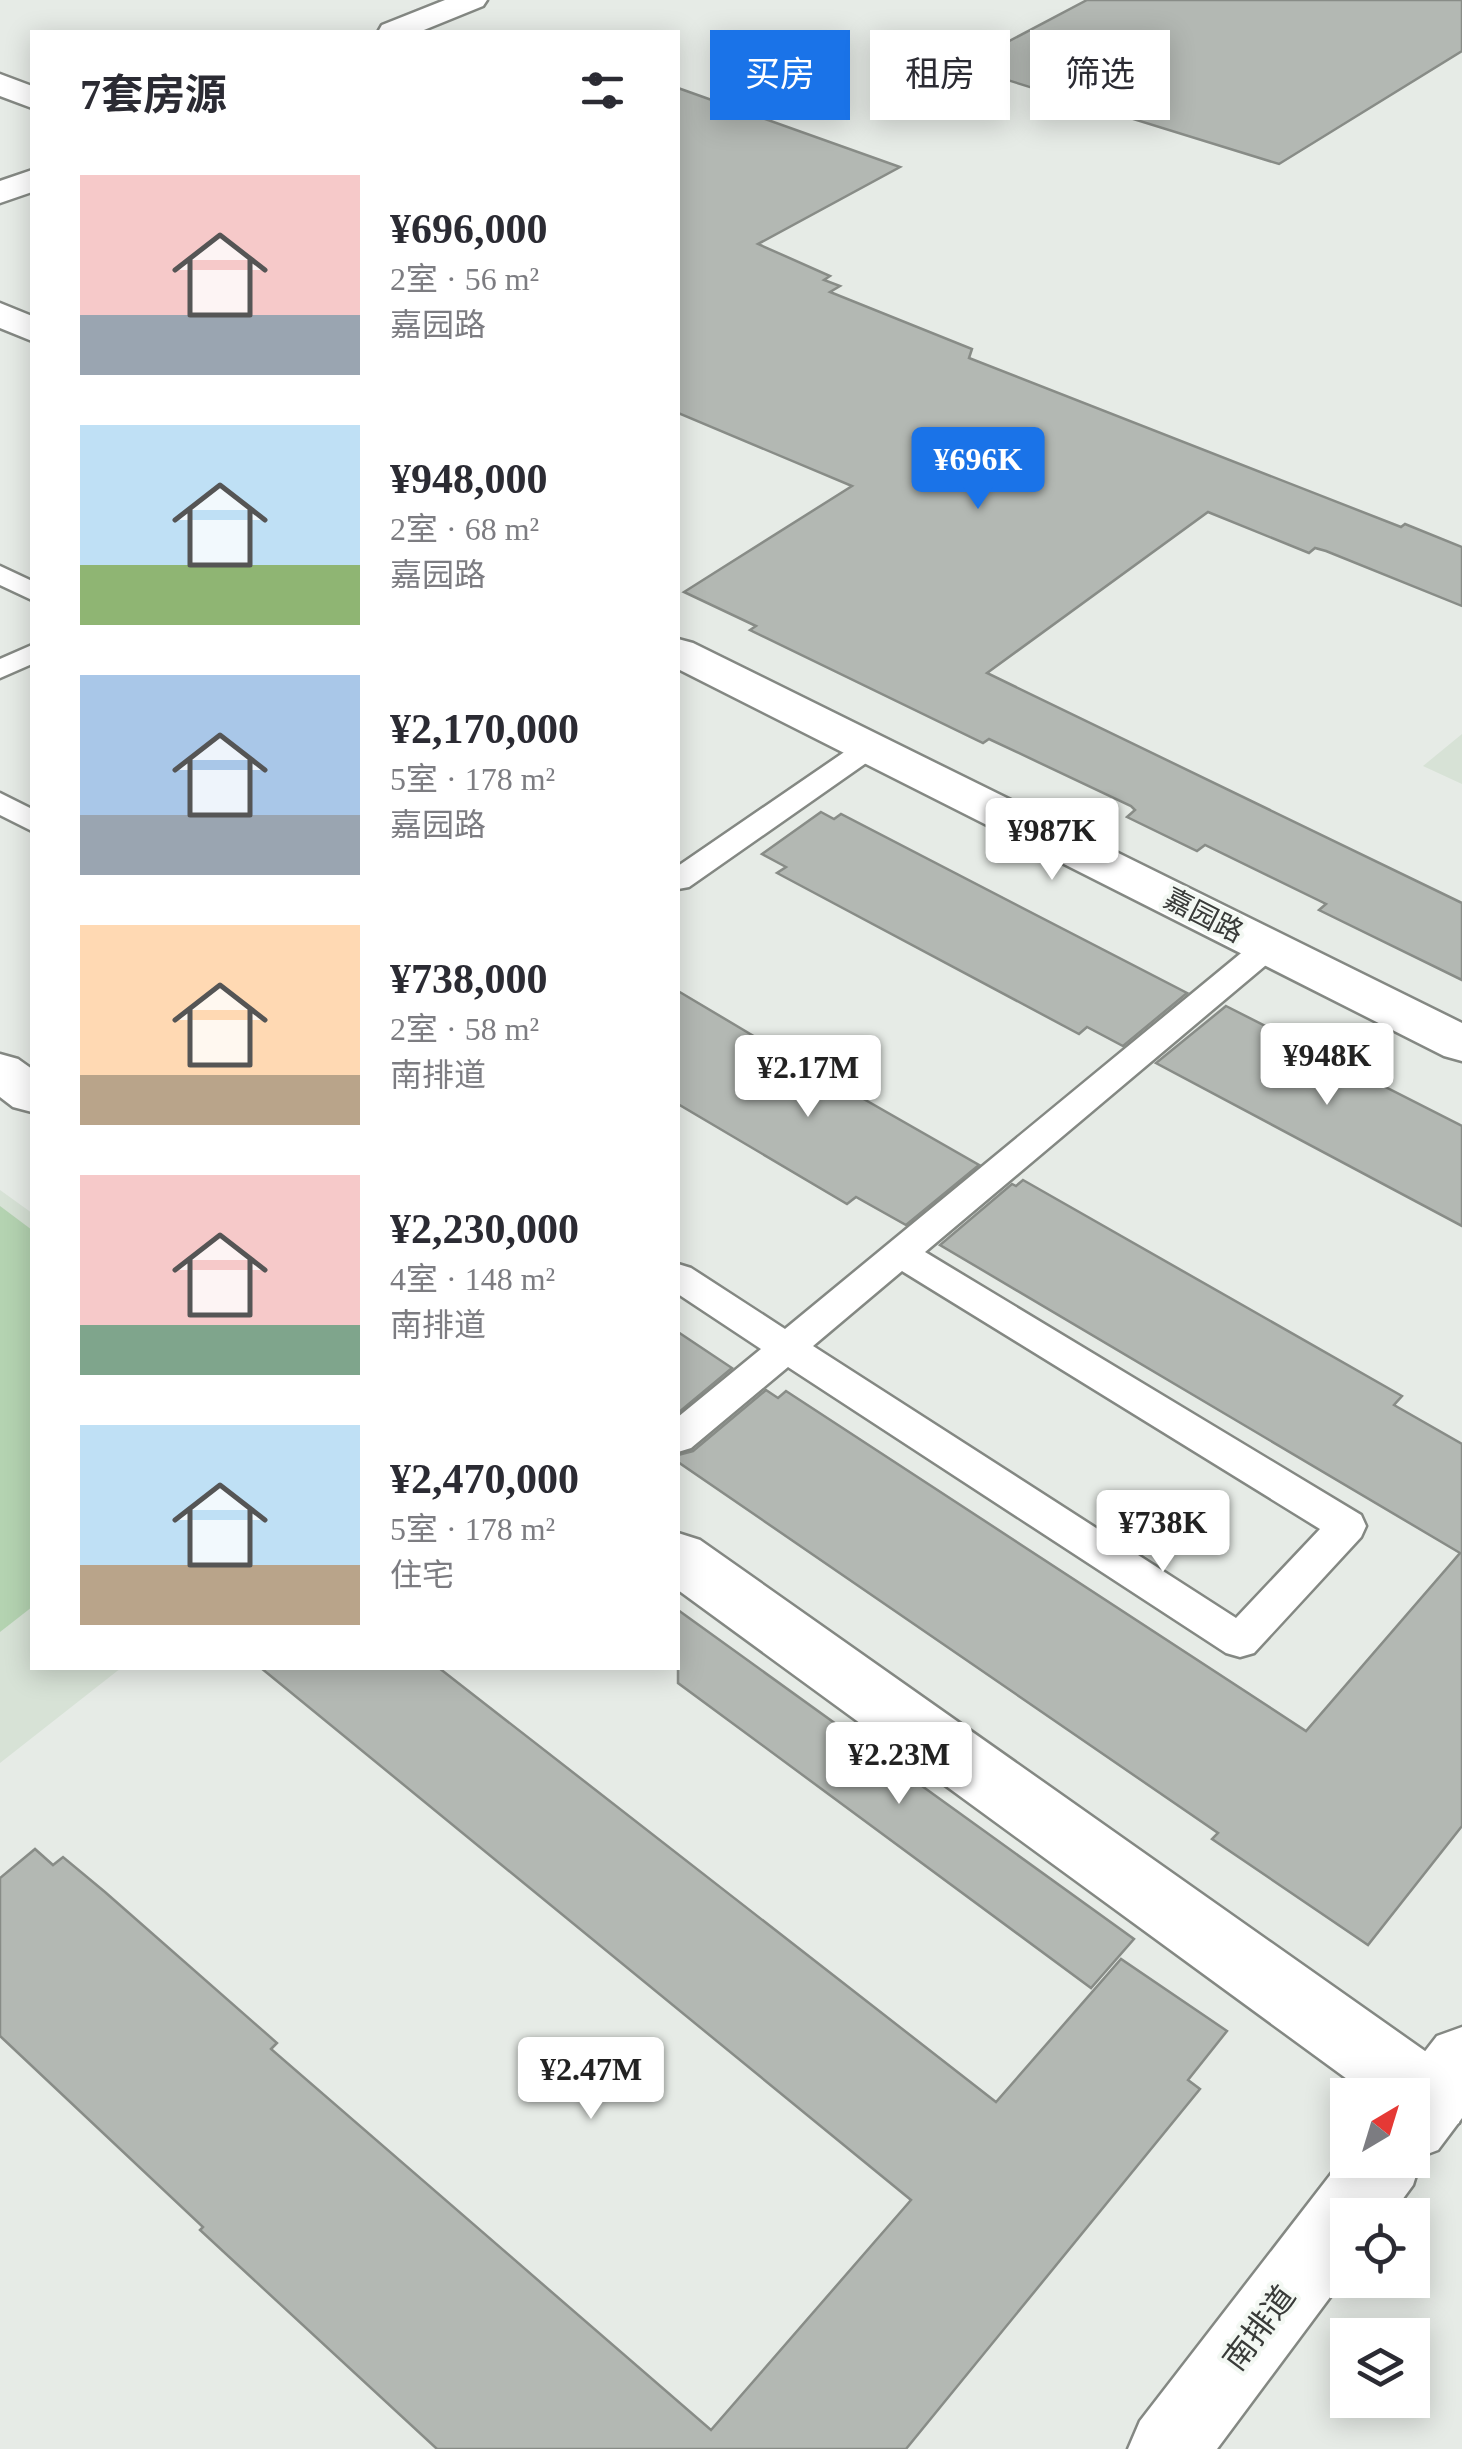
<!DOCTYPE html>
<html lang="zh">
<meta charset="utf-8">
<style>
:root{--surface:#fff;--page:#f2f2f3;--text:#2b2b33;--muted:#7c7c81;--accent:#1a73e8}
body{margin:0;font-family:"Times New Roman","Noto Sans SC",serif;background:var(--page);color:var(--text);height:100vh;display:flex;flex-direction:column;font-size:38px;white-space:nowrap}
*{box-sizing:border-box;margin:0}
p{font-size:32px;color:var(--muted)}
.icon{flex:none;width:55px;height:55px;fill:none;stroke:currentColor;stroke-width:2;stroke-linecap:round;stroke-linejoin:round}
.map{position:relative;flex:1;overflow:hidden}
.details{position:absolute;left:30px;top:30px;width:650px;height:1640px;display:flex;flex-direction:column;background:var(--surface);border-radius:0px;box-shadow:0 5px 25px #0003}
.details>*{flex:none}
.top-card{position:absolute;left:710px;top:30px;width:600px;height:90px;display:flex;gap:20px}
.needle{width:65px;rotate:38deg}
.buttons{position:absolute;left:1330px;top:2078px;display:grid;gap:20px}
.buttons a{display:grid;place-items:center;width:100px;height:100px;border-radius:0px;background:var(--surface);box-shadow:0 5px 25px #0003;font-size:50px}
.price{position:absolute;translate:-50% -85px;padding:0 22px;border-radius:10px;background:#fff;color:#222;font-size:32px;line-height:65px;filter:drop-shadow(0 2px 5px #0008)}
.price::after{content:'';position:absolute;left:50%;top:60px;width:30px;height:22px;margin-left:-15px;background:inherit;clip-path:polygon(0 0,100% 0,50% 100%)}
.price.on{background:var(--accent);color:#fff}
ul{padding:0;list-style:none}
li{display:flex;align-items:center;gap:30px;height:250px;padding:0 50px}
li span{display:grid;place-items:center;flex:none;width:280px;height:200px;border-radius:0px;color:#555}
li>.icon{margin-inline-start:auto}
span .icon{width:120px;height:120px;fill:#fffc;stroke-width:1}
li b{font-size:42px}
h2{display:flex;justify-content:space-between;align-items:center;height:120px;padding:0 50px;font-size:42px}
.pill{padding:0 35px;border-radius:0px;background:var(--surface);box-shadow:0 5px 25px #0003;font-size:35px;line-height:90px}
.pill.on{background:var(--accent);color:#fff}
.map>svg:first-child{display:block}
.built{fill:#d7e2d6}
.green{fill:#b4d3b1}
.building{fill:#b3b8b3;stroke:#888c87;stroke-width:2.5}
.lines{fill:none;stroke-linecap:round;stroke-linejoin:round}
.lane-casing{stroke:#848883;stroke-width:5}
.street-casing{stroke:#848883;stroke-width:5}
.secondary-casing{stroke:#848883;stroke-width:5}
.lane{fill:#fff;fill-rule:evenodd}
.street{fill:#fff;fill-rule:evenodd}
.secondary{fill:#fff;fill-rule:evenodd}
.labels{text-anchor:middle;stroke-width:8;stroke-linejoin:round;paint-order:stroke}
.street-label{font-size:28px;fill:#393b39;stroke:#f3f8f3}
.near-street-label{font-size:32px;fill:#393b39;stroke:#f3f8f3}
</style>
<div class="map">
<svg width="1462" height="2449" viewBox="0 0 1462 2449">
<rect width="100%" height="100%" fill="#e6ebe6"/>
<path class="built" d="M 1462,733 L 1462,784 L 1423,766 L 1462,734 Z
M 0,1190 L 32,1213 L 32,1668 L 121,1668 L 0,1763 Z"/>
<path class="green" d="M 0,1206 L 32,1230 L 32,1607 L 0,1632 Z"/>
<path class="building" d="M 1087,0 L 1462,0 L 1462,51 L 1279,164 L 962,66 Z
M 678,88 L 900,167 L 758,244 L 830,276 L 824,280 L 840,286 L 830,292 L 972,349 L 969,358 L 1401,527 L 1405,524 L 1462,547 L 1462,606 L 1326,551 L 1315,548 L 1309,553 L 1208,512 L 987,673 L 1462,903 L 1462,980 L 1319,910 L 1326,904 L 1205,845 L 1197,851 L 1127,817 L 1135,810 L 1131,806 L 989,739 L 983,743 L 750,630 L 756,626 L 684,592 L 852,486 L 678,413 Z
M 821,812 L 834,819 L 841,814 L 1187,993 L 1123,1046 L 1087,1027 L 1079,1034 L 777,873 L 786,867 L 762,854 Z
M 678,991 L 757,1038 L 979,1165 L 906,1225 L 856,1197 L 847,1204 L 678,1104 Z
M 1226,1006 L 1462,1126 L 1462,1226 L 1156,1063 Z
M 1023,1180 L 1402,1396 L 1394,1405 L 1462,1444 L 1462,1826 L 1368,1945 L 1212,1839 L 1218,1833 L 678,1462 L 678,1455 L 693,1451 L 766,1390 L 778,1398 L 786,1391 L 1306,1731 L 1460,1553 L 940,1245 L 1012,1184 L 1016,1186 Z
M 678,1332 L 732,1368 L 678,1413 Z
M 678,1610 L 1134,1939 L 1091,1988 L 678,1683 Z
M 261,1668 L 439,1668 L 996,2102 L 1121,1959 L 1227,2031 L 1188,2080 L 1200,2089 L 906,2449 L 437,2449 L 200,2230 L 203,2227 L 0,2036 L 0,1878 L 35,1849 L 53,1865 L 63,1857 L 105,1892 L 277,2043 L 271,2049 L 711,2430 L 911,2200 Z"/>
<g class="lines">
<g class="lane-casing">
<path id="lane" d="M 0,566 L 32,581 L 32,600 L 0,585 Z
M 32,645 L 32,664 L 0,678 L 0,659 Z
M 869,739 L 879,742 L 883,748 L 879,754 L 689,887 L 678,889 L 678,866 L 859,742 Z
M 0,793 L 32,809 L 32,831 L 0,815 Z
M 1268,937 L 1279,940 L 1284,947 L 1279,954 L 925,1252 L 1361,1515 L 1366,1526 L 1361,1537 L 1254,1653 L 1240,1657 L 1226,1653 L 788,1367 L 691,1448 L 678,1452 L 678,1417 L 761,1349 L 678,1294 L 678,1264 L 691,1268 L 785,1329 L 1257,940 ZM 902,1271 L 1320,1529 L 1236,1618 L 813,1346 Z"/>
</g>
<g class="street-casing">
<path id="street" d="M 0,74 L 32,86 L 32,108 L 0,96 Z
M 0,303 L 32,316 L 32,341 L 0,328 Z
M 678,639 L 693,643 L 1462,1023 L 1462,1061 L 1444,1056 L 678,669 Z
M 0,1054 L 18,1059 L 32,1069 L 32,1112 L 13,1107 L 0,1097 Z
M 678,1533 L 700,1540 L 1459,2075 L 1462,2082 L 1459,2123 L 1433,2133 L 1412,2125 L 1412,2095 L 1369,2095 L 678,1590 Z"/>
</g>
<g class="secondary-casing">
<path id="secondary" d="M 445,0 L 487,0 L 483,6 L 419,32 L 378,32 L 382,25 Z
M 32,170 L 32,192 L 0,203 L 0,181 Z
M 1462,2027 L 1462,2118 L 1438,2150 L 1422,2156 L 1413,2185 L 1391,2215 L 1348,2215 L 1348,2273 L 1217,2449 L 1128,2449 L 1140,2421 L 1348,2152 L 1348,2160 L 1412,2160 L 1412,2095 L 1391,2095 L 1437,2036 Z"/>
</g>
<use href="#lane" class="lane"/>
<use href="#street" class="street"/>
<use href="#secondary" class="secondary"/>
</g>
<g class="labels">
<g class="street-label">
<text transform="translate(1204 915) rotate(27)" y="10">嘉园路</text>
</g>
<g class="near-street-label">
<text transform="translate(1259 2328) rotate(-53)" y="11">南排道</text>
</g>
</g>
</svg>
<div class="buttons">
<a><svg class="needle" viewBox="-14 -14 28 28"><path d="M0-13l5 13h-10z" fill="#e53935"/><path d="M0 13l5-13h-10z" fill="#7c7c81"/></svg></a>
<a><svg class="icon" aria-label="locate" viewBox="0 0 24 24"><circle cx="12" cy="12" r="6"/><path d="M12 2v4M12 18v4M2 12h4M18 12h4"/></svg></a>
<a><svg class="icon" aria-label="layers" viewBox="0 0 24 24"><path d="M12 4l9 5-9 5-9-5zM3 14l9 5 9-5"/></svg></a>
</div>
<b class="price on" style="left:978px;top:512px">¥696K</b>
<b class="price" style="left:1052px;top:883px">¥987K</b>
<b class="price" style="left:1327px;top:1108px">¥948K</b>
<b class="price" style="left:808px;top:1120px">¥2.17M</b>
<b class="price" style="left:1163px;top:1575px">¥738K</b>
<b class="price" style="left:899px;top:1807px">¥2.23M</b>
<b class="price" style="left:591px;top:2122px">¥2.47M</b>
<div class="top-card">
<a class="pill on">买房</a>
<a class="pill">租房</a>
<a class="pill">筛选</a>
</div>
<section class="details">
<h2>7套房源<svg class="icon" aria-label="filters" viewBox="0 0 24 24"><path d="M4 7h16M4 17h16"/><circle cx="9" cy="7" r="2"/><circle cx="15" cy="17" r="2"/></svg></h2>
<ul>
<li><span style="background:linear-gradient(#f6c9c9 70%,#9aa5b1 0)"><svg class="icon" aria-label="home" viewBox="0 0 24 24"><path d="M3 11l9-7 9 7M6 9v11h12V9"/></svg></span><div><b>¥696,000</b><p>2室 · 56 m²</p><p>嘉园路</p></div></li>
<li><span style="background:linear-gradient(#bfe0f5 70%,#8fb573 0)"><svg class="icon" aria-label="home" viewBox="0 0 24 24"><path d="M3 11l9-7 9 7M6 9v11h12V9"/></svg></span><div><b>¥948,000</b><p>2室 · 68 m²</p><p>嘉园路</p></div></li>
<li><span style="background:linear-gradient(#a9c7e8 70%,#9aa5b1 0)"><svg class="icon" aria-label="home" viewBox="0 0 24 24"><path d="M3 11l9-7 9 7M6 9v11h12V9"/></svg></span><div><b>¥2,170,000</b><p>5室 · 178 m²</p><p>嘉园路</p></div></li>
<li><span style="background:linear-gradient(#ffd9b3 75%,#b9a48a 0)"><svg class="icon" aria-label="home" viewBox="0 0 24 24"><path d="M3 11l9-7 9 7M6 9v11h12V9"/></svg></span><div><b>¥738,000</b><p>2室 · 58 m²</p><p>南排道</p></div></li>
<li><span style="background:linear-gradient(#f6c9c9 75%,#7fa58c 0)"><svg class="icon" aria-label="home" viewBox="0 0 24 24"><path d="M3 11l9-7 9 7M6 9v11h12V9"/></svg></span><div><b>¥2,230,000</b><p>4室 · 148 m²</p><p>南排道</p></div></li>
<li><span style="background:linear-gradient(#bfe0f5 70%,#b9a48a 0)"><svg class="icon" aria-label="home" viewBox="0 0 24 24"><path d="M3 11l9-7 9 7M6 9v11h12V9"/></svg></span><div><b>¥2,470,000</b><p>5室 · 178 m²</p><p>住宅</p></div></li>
</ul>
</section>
</div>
